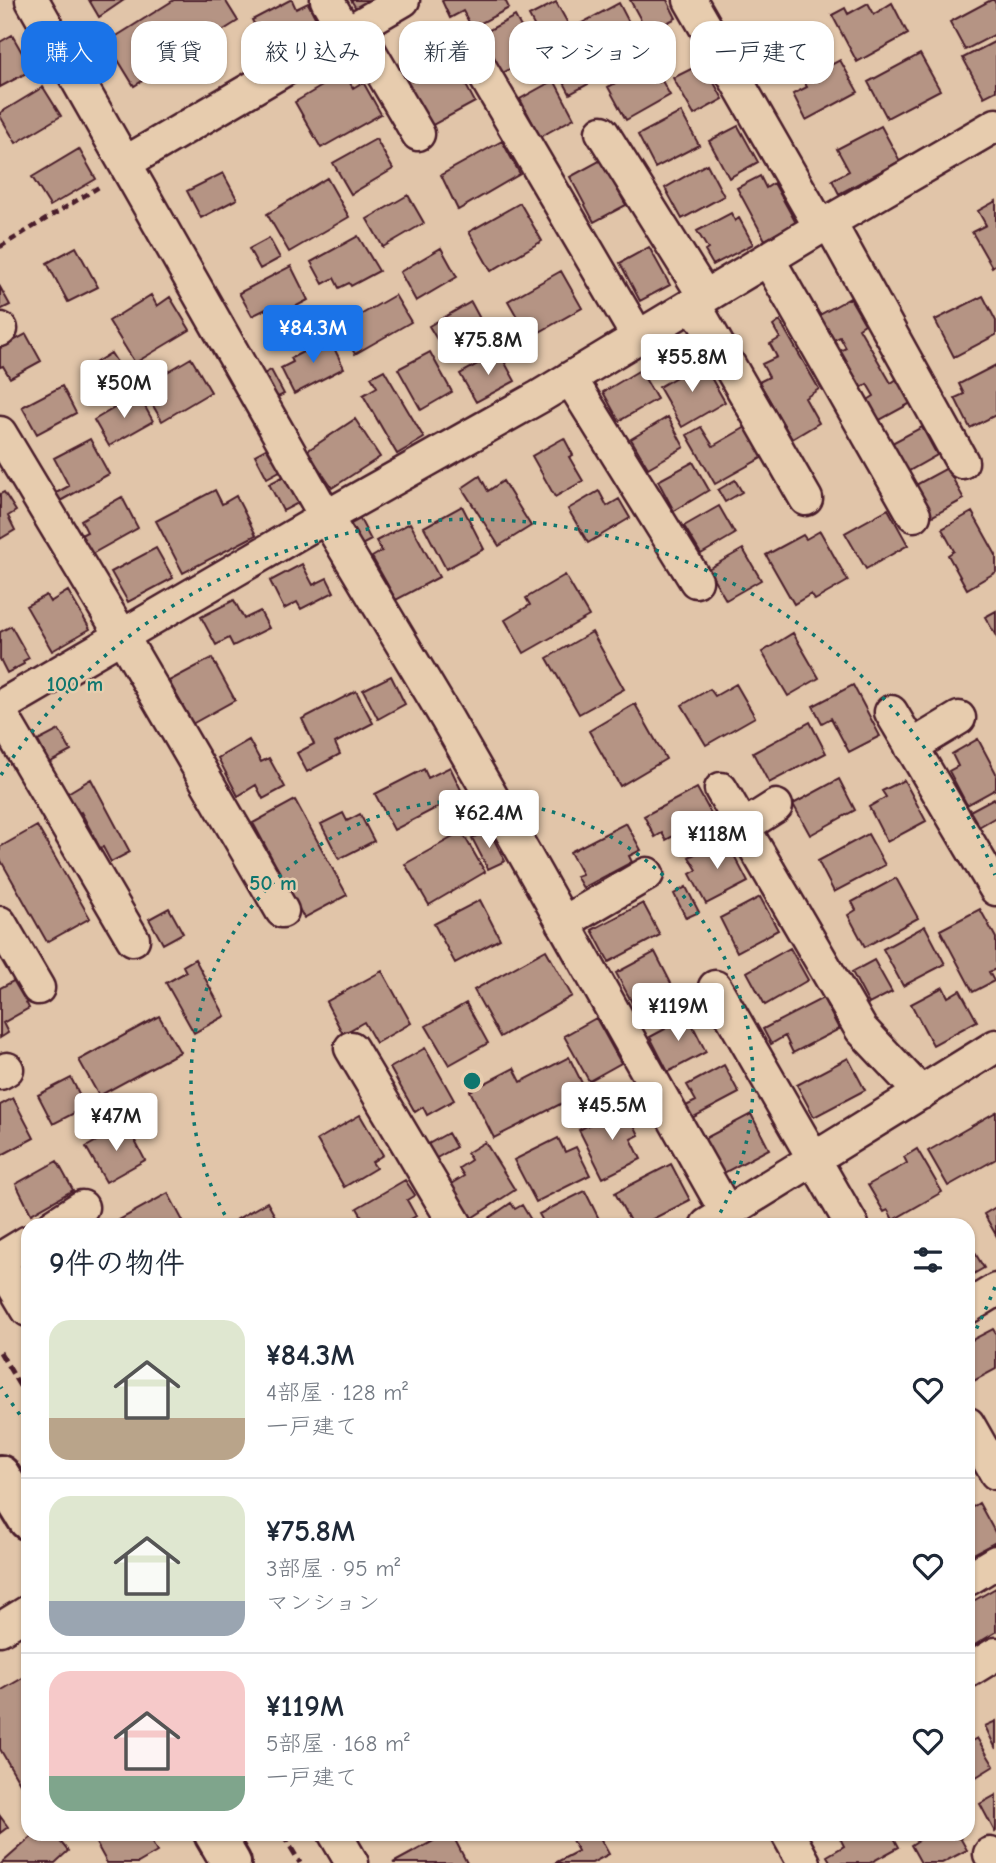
<!DOCTYPE html>
<html lang="ja">
<meta charset="utf-8">
<style>
:root{--surface:#fff;--page:#f2f2f3;--text:#1f2937;--muted:#747a83;--line:#e0e1e3;--accent:#1a73e8}
body{margin:0;font-family:"Comic Neue","Klee One",sans-serif;background:var(--page);color:var(--text);height:100vh;display:flex;flex-direction:column;font-size:26px;white-space:nowrap}
*{box-sizing:border-box;margin:0}
p{font-size:23px;color:var(--muted)}
.icon{flex:none;width:38px;height:38px;fill:none;stroke:currentColor;stroke-width:2;stroke-linecap:round;stroke-linejoin:round}
.map{position:relative;flex:1;overflow:hidden}
.details{position:absolute;left:21px;top:1218px;width:954px;height:623px;display:flex;flex-direction:column;background:var(--surface);border-radius:21px;box-shadow:0 2px 5px #0004}
.details>*{flex:none}
.top-card{position:absolute;left:21px;top:21px;width:956px;height:63px;display:flex;gap:14px}
.price{position:absolute;translate:-50% -60px;padding:0 16px;border-radius:7px;background:#fff;color:#222;font-size:23px;line-height:46px;filter:drop-shadow(0 2px 4px #0008)}
.price::after{content:'';position:absolute;left:50%;top:42px;width:21px;height:16px;margin-left:-10px;background:inherit;clip-path:polygon(0 0,100% 0,50% 100%)}
.price.current{background:var(--accent);color:#fff}
ul{padding:0;list-style:none}
li{display:flex;align-items:center;gap:21px;height:175px;padding:0 28px}
li+li{border-top:2px solid var(--line)}
li span{display:grid;place-items:center;flex:none;width:196px;height:140px;border-radius:21px;color:#555}
li>.icon{margin-inline-start:auto}
span .icon{width:84px;height:84px;fill:#fffc;stroke-width:1}
li b{font-size:30px}
h2{display:flex;justify-content:space-between;align-items:center;height:84px;padding:0 28px;font-size:30px}
.pill{padding:0 24px;border-radius:21px;background:var(--surface);box-shadow:0 2px 5px #0004;font-size:24px;line-height:63px}
.pill.current{background:var(--accent);color:#fff}
.map>svg:first-child{display:block}
.building{fill:#b59484;stroke:#4a1f2b;stroke-width:2}
.lines{fill:none;stroke-linecap:round;stroke-linejoin:round}
.street-casing{stroke:#4a1f2b;stroke-width:37}
.highway-casing{stroke:#4a1f2b;stroke-width:44}
.path{stroke:#4a1f2b;stroke-width:4.5;stroke-dasharray:7 5;stroke-linecap:butt}
.street{stroke:#e7ccae;stroke-width:32}
.highway{stroke:#e7ccae;stroke-width:38}
.rail{stroke:#4a1f2b;stroke-width:5;stroke-dasharray:10 5;stroke-linecap:butt}
.ring{fill:none;stroke:#0f766e;stroke-width:3.5;stroke-dasharray:3.5 7}
.centre{fill:#0f766e;stroke:#e7ccae;stroke-width:3.5}
.ring-label{font-size:21px;text-anchor:middle;font-weight:bold;fill:#0f766e;stroke:#e7ccae;stroke-width:5;stroke-linejoin:round;paint-order:stroke}
</style>
<div class="map">
<svg width="996" height="1863" viewBox="0 0 996 1863">
<rect width="100%" height="100%" fill="#e1c5a9"/>
<filter id="ink" filterUnits="userSpaceOnUse"><feTurbulence type="fractalNoise" baseFrequency=".0143" numOctaves="2"/><feDisplacementMap in="SourceGraphic" scale="14" xChannelSelector="R" yChannelSelector="G"/><feConvolveMatrix kernelMatrix="1 2 1 2 8 2 1 2 1" color-interpolation-filters="sRGB"/></filter>
<g filter="url(#ink)">
<path class="building" d="M 89,0 L 124,0 L 99,17 Z
M 174,0 L 225,0 L 238,21 L 134,86 L 107,42 Z
M 290,0 L 292,0 L 296,9 L 308,3 L 319,25 L 311,29 L 315,35 L 271,58 L 252,20 Z
M 351,0 L 374,0 L 357,10 Z
M 444,0 L 505,0 L 509,8 L 472,28 L 463,11 L 450,18 L 442,1 Z
M 630,0 L 667,0 L 676,18 L 648,33 Z
M 991,0 L 994,0 L 996,4 L 996,34 L 965,50 L 950,22 Z
M 556,2 L 571,29 L 619,3 L 645,53 L 570,94 L 529,16 Z
M 868,3 L 874,14 L 892,3 L 908,34 L 857,62 L 832,15 L 845,8 L 848,14 Z
M 515,16 L 536,55 L 501,74 L 480,35 Z
M 12,35 L 32,70 L 0,87 L 0,42 Z
M 996,41 L 996,91 L 984,97 L 963,58 Z
M 446,48 L 475,102 L 431,126 L 402,72 Z
M 920,54 L 940,90 L 887,118 L 868,82 Z
M 840,60 L 858,92 L 806,120 L 793,94 L 807,87 L 803,80 Z
M 652,63 L 670,95 L 626,120 L 608,87 Z
M 703,63 L 723,99 L 694,115 L 673,78 Z
M 344,73 L 353,88 L 363,82 L 381,114 L 321,148 L 295,102 Z
M 554,80 L 574,118 L 540,137 L 520,99 Z
M 43,87 L 61,116 L 16,143 L 0,116 L 0,113 Z
M 681,112 L 699,145 L 655,168 L 638,135 Z
M 738,126 L 758,162 L 729,178 L 709,141 Z
M 881,126 L 900,161 L 839,194 L 832,180 L 849,171 L 837,149 Z
M 376,139 L 393,169 L 351,194 L 333,163 Z
M 502,141 L 520,174 L 458,210 L 441,175 Z
M 79,149 L 96,179 L 50,206 L 32,177 Z
M 601,160 L 626,205 L 594,222 L 570,177 Z
M 707,164 L 724,196 L 682,219 L 665,188 Z
M 223,173 L 237,199 L 201,218 L 187,191 Z
M 760,176 L 766,188 L 774,183 L 796,223 L 765,240 L 737,188 Z
M 327,178 L 349,217 L 289,252 L 267,214 Z
M 408,195 L 424,223 L 383,247 L 367,219 Z
M 996,201 L 996,264 L 992,267 L 972,232 L 986,225 L 978,211 Z
M 520,203 L 542,241 L 491,271 L 469,232 Z
M 731,213 L 735,221 L 739,218 L 753,244 L 713,265 L 705,251 L 708,249 L 697,231 Z
M 358,236 L 379,271 L 351,286 L 349,283 L 339,288 L 334,278 L 323,284 L 311,262 Z
M 269,238 L 280,258 L 260,269 L 249,249 Z
M 76,247 L 98,287 L 68,302 L 47,263 Z
M 649,247 L 670,285 L 640,301 L 620,263 Z
M 441,248 L 457,277 L 416,301 L 400,272 Z
M 291,266 L 308,300 L 272,319 L 266,309 L 252,316 L 239,293 Z
M 561,271 L 582,308 L 529,338 L 508,301 Z
M 0,287 L 10,305 L 0,310 Z
M 151,295 L 157,306 L 170,297 L 190,330 L 135,363 L 109,321 Z
M 395,295 L 411,322 L 355,354 L 346,339 L 357,333 L 350,321 Z
M 983,296 L 996,321 L 996,335 L 954,357 L 935,320 Z
M 850,298 L 865,324 L 859,328 L 891,383 L 897,379 L 911,403 L 878,421 L 866,401 L 874,396 L 867,384 L 861,388 L 840,351 L 846,348 L 840,337 L 832,341 L 818,316 Z
M 471,302 L 485,328 L 444,351 L 429,326 Z
M 780,321 L 819,389 L 805,398 L 819,423 L 792,439 L 759,382 L 769,377 L 762,364 L 777,357 L 770,344 L 780,338 L 773,326 Z
M 26,334 L 41,361 L 10,378 L 3,366 L 0,367 L 0,348 Z
M 328,336 L 344,368 L 294,394 L 281,368 L 293,362 L 291,358 L 307,350 L 306,347 Z
M 430,352 L 452,392 L 421,410 L 398,369 Z
M 499,352 L 515,381 L 476,402 L 460,374 Z
M 111,353 L 125,375 L 97,392 L 84,370 Z
M 191,358 L 211,392 L 162,421 L 142,387 Z
M 702,362 L 725,402 L 682,427 L 659,387 Z
M 996,365 L 996,415 L 970,428 L 955,398 L 964,394 L 959,384 Z
M 271,370 L 284,394 L 274,399 L 262,375 Z
M 384,370 L 424,438 L 397,454 L 363,395 L 377,387 L 371,377 Z
M 640,370 L 657,399 L 619,421 L 603,392 Z
M 62,386 L 76,413 L 37,434 L 22,407 Z
M 138,394 L 153,421 L 109,446 L 94,420 Z
M 668,417 L 684,447 L 648,468 L 631,439 Z
M 355,419 L 380,457 L 332,488 L 307,451 Z
M 701,427 L 713,446 L 746,427 L 763,457 L 715,484 L 687,435 Z
M 922,427 L 937,455 L 907,472 L 892,443 Z
M 564,438 L 573,455 L 569,457 L 583,481 L 555,497 L 532,456 Z
M 90,439 L 109,474 L 60,501 L 56,493 L 69,486 L 54,458 Z
M 273,445 L 285,468 L 267,478 L 255,455 Z
M 693,462 L 709,490 L 674,511 L 658,481 Z
M 947,468 L 964,499 L 931,517 L 914,486 Z
M 290,473 L 304,500 L 283,511 L 269,484 Z
M 480,476 L 488,491 L 503,481 L 531,526 L 499,546 L 462,488 Z
M 735,480 L 742,492 L 725,502 L 718,490 Z
M 215,490 L 222,504 L 236,496 L 256,535 L 183,573 L 156,521 Z
M 599,491 L 607,506 L 619,499 L 630,518 L 588,543 L 568,509 Z
M 4,492 L 16,511 L 8,516 L 15,530 L 0,539 L 0,494 Z
M 122,497 L 138,528 L 90,555 L 79,536 L 87,532 L 81,520 Z
M 462,506 L 484,549 L 446,569 L 424,527 Z
M 719,506 L 735,534 L 701,554 L 684,526 Z
M 888,509 L 908,545 L 866,569 L 845,533 Z
M 972,512 L 996,555 L 996,572 L 967,589 L 948,555 L 954,551 L 942,529 Z
M 360,519 L 371,540 L 356,548 L 345,527 Z
M 410,523 L 439,577 L 396,600 L 372,557 L 382,551 L 376,541 Z
M 820,531 L 848,581 L 815,600 L 811,594 L 794,604 L 766,555 L 803,535 L 806,539 Z
M 156,548 L 173,578 L 128,602 L 111,572 Z
M 743,549 L 761,580 L 726,600 L 708,569 Z
M 302,564 L 313,585 L 327,578 L 334,592 L 301,609 L 297,602 L 284,609 L 270,581 Z
M 565,575 L 589,616 L 524,653 L 505,620 L 530,605 L 526,598 Z
M 68,591 L 90,629 L 52,651 L 26,606 L 46,595 L 50,602 Z
M 234,600 L 244,619 L 260,611 L 269,628 L 233,646 L 229,638 L 216,645 L 201,617 Z
M 996,611 L 996,636 L 985,617 Z
M 11,626 L 29,658 L 23,661 L 24,664 L 7,673 L 0,659 L 0,632 Z
M 592,632 L 624,689 L 579,714 L 547,658 Z
M 793,633 L 819,678 L 788,696 L 762,652 Z
M 212,658 L 235,700 L 192,724 L 169,681 Z
M 391,676 L 405,704 L 378,719 L 363,690 Z
M 736,684 L 755,717 L 706,745 L 682,705 L 710,689 L 715,696 Z
M 853,685 L 880,736 L 849,752 L 831,718 L 822,723 L 813,706 Z
M 356,691 L 373,723 L 335,743 L 340,754 L 307,772 L 297,753 L 314,744 L 302,719 Z
M 635,704 L 666,759 L 620,786 L 589,731 Z
M 810,722 L 826,753 L 769,783 L 753,753 Z
M 59,730 L 71,751 L 49,763 L 38,741 Z
M 978,739 L 996,773 L 996,789 L 967,805 L 949,771 L 958,766 L 952,754 Z
M 249,740 L 261,762 L 269,758 L 285,787 L 263,799 L 256,785 L 238,796 L 218,758 Z
M 450,767 L 463,794 L 394,830 L 375,794 L 424,769 L 428,778 Z
M 91,779 L 130,852 L 111,862 L 103,847 L 100,848 L 81,812 L 77,814 L 66,794 Z
M 839,779 L 855,810 L 810,835 L 793,804 Z
M 904,780 L 926,821 L 887,842 L 869,807 L 886,797 L 882,791 Z
M 697,788 L 717,824 L 682,842 L 677,834 L 666,840 L 662,833 L 655,837 L 644,816 Z
M 994,798 L 996,801 L 996,817 L 977,828 L 968,812 Z
M 295,800 L 347,895 L 304,918 L 253,823 Z
M 343,813 L 347,821 L 360,814 L 374,841 L 339,859 L 321,824 Z
M 626,823 L 641,850 L 629,856 L 632,862 L 583,888 L 576,876 L 582,874 L 570,852 Z
M 37,826 L 90,918 L 47,942 L 0,859 L 0,847 Z
M 489,830 L 505,861 L 488,869 L 472,838 Z
M 462,832 L 485,872 L 429,905 L 405,864 Z
M 868,834 L 885,865 L 834,892 L 818,861 Z
M 725,838 L 748,882 L 706,904 L 690,874 L 697,870 L 689,857 Z
M 896,878 L 918,918 L 865,947 L 848,915 L 856,910 L 852,902 Z
M 686,887 L 699,912 L 686,918 L 674,894 Z
M 760,897 L 778,930 L 737,952 L 720,918 Z
M 480,900 L 500,939 L 455,963 L 434,924 Z
M 643,903 L 660,935 L 609,962 L 592,930 Z
M 169,908 L 183,933 L 163,944 L 149,919 Z
M 980,909 L 996,938 L 996,969 L 989,972 L 994,981 L 973,992 L 940,930 Z
M 925,926 L 945,964 L 903,986 L 883,949 Z
M 790,948 L 808,980 L 765,1005 L 747,972 Z
M 546,950 L 572,996 L 500,1037 L 474,990 Z
M 655,952 L 674,989 L 636,1010 L 616,973 Z
M 195,959 L 225,1016 L 194,1033 L 166,983 L 186,972 L 183,966 Z
M 874,960 L 892,992 L 869,1004 L 852,972 Z
M 382,971 L 411,1023 L 376,1043 L 364,1022 L 343,1034 L 326,1002 Z
M 15,980 L 29,1008 L 3,1023 L 8,1033 L 0,1038 L 0,988 Z
M 943,987 L 948,997 L 960,990 L 977,1021 L 933,1045 L 911,1004 Z
M 823,998 L 839,1029 L 793,1053 L 785,1036 L 771,1044 L 763,1029 Z
M 466,1003 L 488,1043 L 449,1065 L 426,1026 Z
M 686,1012 L 706,1052 L 668,1072 L 650,1037 L 665,1029 L 663,1025 Z
M 159,1016 L 180,1052 L 99,1096 L 79,1060 Z
M 596,1018 L 621,1063 L 589,1081 L 564,1036 Z
M 425,1048 L 454,1100 L 427,1115 L 423,1107 L 415,1112 L 390,1068 Z
M 569,1057 L 586,1091 L 494,1138 L 470,1091 L 514,1068 L 521,1082 Z
M 848,1058 L 865,1090 L 814,1117 L 797,1085 Z
M 724,1065 L 739,1093 L 692,1118 L 686,1106 L 696,1101 L 687,1085 Z
M 71,1078 L 86,1107 L 53,1124 L 38,1095 Z
M 13,1098 L 34,1138 L 0,1156 L 0,1105 Z
M 625,1106 L 639,1135 L 631,1139 L 641,1159 L 603,1178 L 579,1130 Z
M 996,1112 L 996,1159 L 948,1186 L 928,1151 Z
M 751,1114 L 769,1149 L 722,1174 L 704,1139 Z
M 360,1115 L 383,1155 L 372,1162 L 376,1168 L 344,1187 L 317,1140 Z
M 126,1124 L 145,1160 L 106,1182 L 86,1147 Z
M 448,1133 L 456,1147 L 433,1160 L 425,1146 Z
M 558,1138 L 565,1152 L 576,1147 L 590,1175 L 536,1202 L 514,1160 Z
M 485,1142 L 515,1190 L 470,1219 L 449,1185 L 464,1176 L 459,1168 L 471,1160 L 467,1153 Z
M 917,1149 L 942,1192 L 893,1220 L 888,1210 L 884,1212 L 868,1185 L 907,1163 L 904,1157 Z
M 57,1161 L 73,1190 L 31,1214 L 16,1184 Z
M 671,1164 L 690,1200 L 641,1225 L 632,1225 L 615,1193 Z
M 405,1180 L 415,1195 L 407,1200 L 416,1216 L 400,1225 L 367,1225 L 357,1208 Z
M 585,1191 L 602,1225 L 545,1225 L 539,1214 Z
M 168,1193 L 183,1221 L 176,1225 L 120,1225 L 117,1221 Z
M 267,1202 L 280,1225 L 227,1225 Z
M 511,1203 L 515,1209 L 522,1205 L 534,1225 L 490,1225 L 492,1224 L 489,1218 Z
M 996,1207 L 996,1235 L 984,1214 Z
M 972,1248 L 984,1268 L 968,1277 L 968,1250 Z
M 993,1329 L 996,1334 L 996,1369 L 968,1384 L 968,1342 Z
M 979,1503 L 996,1534 L 996,1542 L 968,1557 L 968,1510 Z
M 996,1588 L 996,1632 L 968,1649 L 968,1604 Z
M 28,1675 L 28,1797 L 0,1749 L 0,1691 Z
M 996,1721 L 996,1749 L 985,1726 Z
M 977,1738 L 994,1766 L 968,1782 L 968,1743 Z
M 996,1795 L 996,1831 L 995,1832 L 980,1804 Z
M 0,1816 L 8,1827 L 0,1833 Z
M 35,1834 L 54,1834 L 68,1851 L 55,1863 L 2,1863 Z
M 91,1834 L 147,1834 L 157,1852 L 138,1863 L 107,1863 Z
M 446,1834 L 452,1834 L 467,1863 L 393,1863 Z
M 583,1834 L 598,1834 L 609,1854 L 592,1863 L 555,1863 L 578,1851 L 572,1840 Z
M 843,1834 L 892,1834 L 899,1847 L 870,1863 L 831,1863 L 827,1856 L 844,1846 L 839,1836 Z
M 915,1834 L 958,1834 L 967,1850 L 942,1863 L 921,1863 L 911,1845 L 919,1840 Z"/>
<g class="lines">
<g class="street-casing">
<path id="street" d="M 32,0 L 326,517 L 447,719 L 525,855 L 727,1213
M 327,0 L 346,33
M 690,0 L 821,228
M 356,28 L 418,134
M 468,47 L 638,337
M 602,132 L 705,297
M 125,163 L 403,0
M 829,222 L 962,462
M 768,259 L 914,515
M 694,304 L 806,499
M 0,330 L 1,329
M 570,378 L 696,581
M 0,433 L 122,636 L 282,911
M 0,707 L 326,517 L 539,397 L 829,222 L 996,125
M 0,712 L 133,939
M 891,712 L 996,889
M 911,747 L 959,718
M 721,789 L 861,1029 L 921,1093
M 743,827 L 776,806
M 0,923 L 38,988
M 563,923 L 647,874
M 715,987 L 852,1225
M 351,1048 L 456,1225
M 0,1073 L 7,1069
M 54,1225 L 82,1207
M 707,1225 L 996,1046
M 0,1259 L 28,1242
M 0,1263 L 28,1310
M 968,1307 L 996,1290
M 968,1424 L 996,1473
M 968,1579 L 996,1562
M 0,1629 L 28,1612
M 968,1671 L 996,1654
M 335,1834 L 352,1863
M 788,1834 L 804,1863
M 990,1854 L 995,1863"/>
</g>
<g class="highway-casing">
<path id="highway" d="M 0,1475 L 28,1520
M 214,1834 L 231,1863"/>
</g>
<path class="path" d="M 0,247 L 99,187"/>
<use href="#street" class="street"/>
<use href="#highway" class="highway"/>
<path class="rail" d="M 0,1352 L 28,1400
M 283,1834 L 300,1863"/>
</g>
</g>
<g class="ring">
<path d="M230 1224A281 281 0 1 1 714 1224"/>
<path d="M995 1287A562 562 0 0 1 968 1345M26 1423A562 562 0 0 1 1 1387M1 775A562 562 0 0 1 995 875"/>
</g>
<circle cx="472" cy="1081" r="10" class="centre"/>
<g class="ring-label">
<text x="75" y="691">100 m</text>
<text x="273" y="890">50 m</text>
</g>
</svg>
<b class="price current" style="left:313px;top:365px">¥84.3M</b>
<b class="price" style="left:488px;top:377px">¥75.8M</b>
<b class="price" style="left:692px;top:394px">¥55.8M</b>
<b class="price" style="left:124px;top:420px">¥50M</b>
<b class="price" style="left:489px;top:850px">¥62.4M</b>
<b class="price" style="left:717px;top:871px">¥118M</b>
<b class="price" style="left:678px;top:1043px">¥119M</b>
<b class="price" style="left:612px;top:1142px">¥45.5M</b>
<b class="price" style="left:116px;top:1153px">¥47M</b>
<div class="top-card">
<a class="pill current">購入</a>
<a class="pill">賃貸</a>
<a class="pill">絞り込み</a>
<a class="pill">新着</a>
<a class="pill">マンション</a>
<a class="pill">一戸建て</a>
</div>
<section class="details">
<h2>9件の物件<svg class="icon" aria-label="filters" viewBox="0 0 24 24"><path d="M4 7h16M4 17h16"/><circle cx="9" cy="7" r="2"/><circle cx="15" cy="17" r="2"/></svg></h2>
<ul>
<li><span style="background:linear-gradient(#dfe7d0 70%,#b9a48a 0)"><svg class="icon" aria-label="home" viewBox="0 0 24 24"><path d="M3 11l9-7 9 7M6 9v11h12V9"/></svg></span><div><b>¥84.3M</b><p>4部屋 · 128 m²</p><p>一戸建て</p></div><svg class="icon" aria-label="heart" viewBox="0 0 24 24"><path d="M12 20l-8-8c-3-5 5-10 8-4 3-6 11-1 8 4z"/></svg></li>
<li><span style="background:linear-gradient(#dfe7d0 75%,#9aa5b1 0)"><svg class="icon" aria-label="home" viewBox="0 0 24 24"><path d="M3 11l9-7 9 7M6 9v11h12V9"/></svg></span><div><b>¥75.8M</b><p>3部屋 · 95 m²</p><p>マンション</p></div><svg class="icon" aria-label="heart" viewBox="0 0 24 24"><path d="M12 20l-8-8c-3-5 5-10 8-4 3-6 11-1 8 4z"/></svg></li>
<li><span style="background:linear-gradient(#f6c9c9 75%,#7fa58c 0)"><svg class="icon" aria-label="home" viewBox="0 0 24 24"><path d="M3 11l9-7 9 7M6 9v11h12V9"/></svg></span><div><b>¥119M</b><p>5部屋 · 168 m²</p><p>一戸建て</p></div><svg class="icon" aria-label="heart" viewBox="0 0 24 24"><path d="M12 20l-8-8c-3-5 5-10 8-4 3-6 11-1 8 4z"/></svg></li>
</ul>
</section>
</div>
